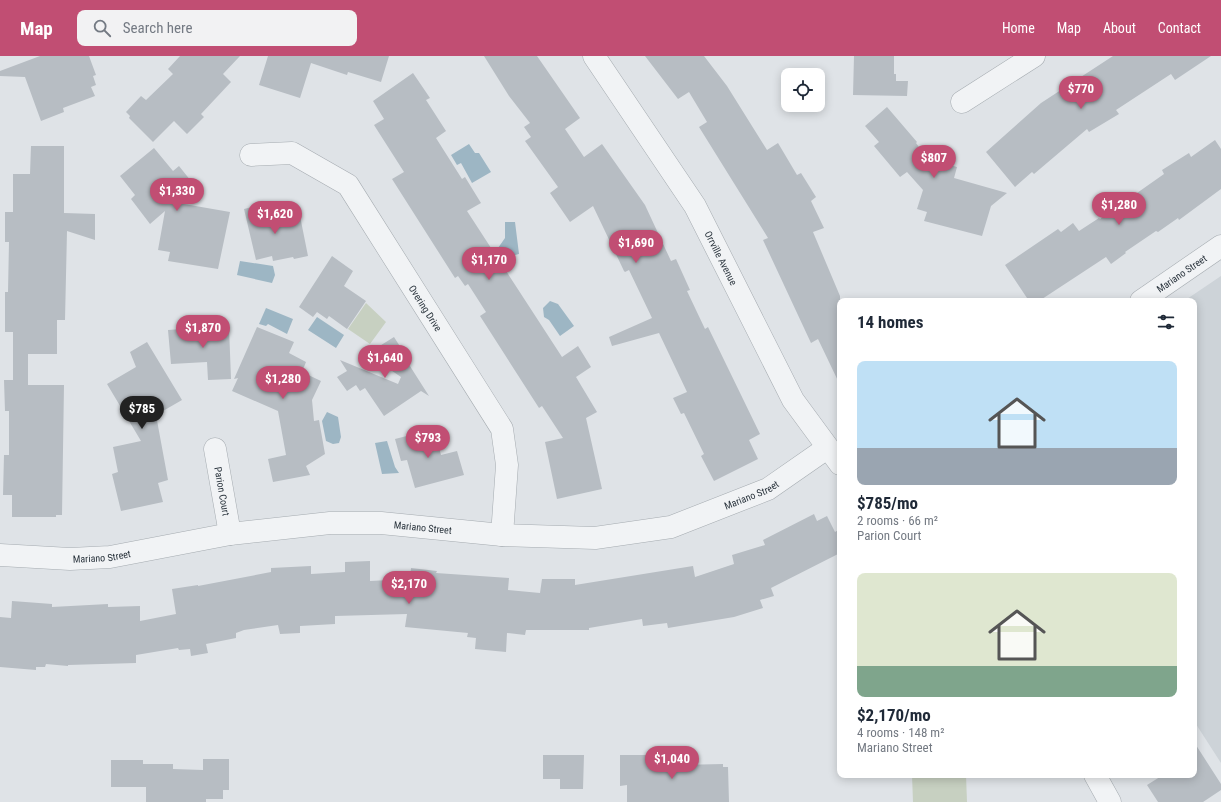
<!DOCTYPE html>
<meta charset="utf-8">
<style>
:root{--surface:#fff;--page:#f2f2f3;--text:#1f2937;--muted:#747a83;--accent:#c14e73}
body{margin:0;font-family:"Roboto Condensed",sans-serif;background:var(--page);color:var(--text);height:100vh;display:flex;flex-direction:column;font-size:15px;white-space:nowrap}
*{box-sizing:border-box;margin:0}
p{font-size:13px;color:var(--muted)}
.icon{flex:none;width:22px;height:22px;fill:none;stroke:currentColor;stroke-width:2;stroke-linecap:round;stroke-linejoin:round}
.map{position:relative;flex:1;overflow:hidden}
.details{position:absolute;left:837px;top:242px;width:360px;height:480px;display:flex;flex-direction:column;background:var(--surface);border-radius:8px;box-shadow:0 2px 10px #0003}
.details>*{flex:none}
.tools{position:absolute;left:781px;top:12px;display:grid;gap:8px}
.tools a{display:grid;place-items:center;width:44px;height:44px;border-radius:8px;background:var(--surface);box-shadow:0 2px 10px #0003;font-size:20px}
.price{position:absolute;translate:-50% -34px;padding:0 9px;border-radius:14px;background:var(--accent);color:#fff;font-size:13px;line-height:26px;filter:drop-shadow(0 1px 2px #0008)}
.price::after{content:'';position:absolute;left:50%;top:24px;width:12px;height:9px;margin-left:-6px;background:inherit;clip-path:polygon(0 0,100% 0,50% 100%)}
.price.selected{background:#222;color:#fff}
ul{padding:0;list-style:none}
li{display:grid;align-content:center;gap:8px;height:212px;padding:0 20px}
li span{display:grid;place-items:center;height:124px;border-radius:8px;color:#555}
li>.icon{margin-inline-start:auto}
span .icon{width:72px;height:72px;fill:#fffc;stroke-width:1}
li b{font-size:17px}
h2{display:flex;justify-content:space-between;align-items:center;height:48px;padding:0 20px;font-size:17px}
header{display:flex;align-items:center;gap:24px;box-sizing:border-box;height:56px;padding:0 20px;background:var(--accent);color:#fff}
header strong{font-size:19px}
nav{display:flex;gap:22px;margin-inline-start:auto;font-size:14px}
.search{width:280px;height:36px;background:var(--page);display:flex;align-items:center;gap:10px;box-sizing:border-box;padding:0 14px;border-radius:8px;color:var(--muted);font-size:15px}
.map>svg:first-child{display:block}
.built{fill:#cdd3d8}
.green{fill:#c7d0c1}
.water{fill:#9db6c4}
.building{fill:#b7bdc3}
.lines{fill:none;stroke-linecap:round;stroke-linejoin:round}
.minor-casing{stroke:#a5abb0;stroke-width:23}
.minor{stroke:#f1f3f5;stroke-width:22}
.labels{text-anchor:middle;stroke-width:3;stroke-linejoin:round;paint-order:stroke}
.street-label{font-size:10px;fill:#29333c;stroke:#eef2f5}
</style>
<header>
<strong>Map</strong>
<div class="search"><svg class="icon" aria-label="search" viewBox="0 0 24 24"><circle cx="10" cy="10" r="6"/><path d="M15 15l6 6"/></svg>Search here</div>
<nav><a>Home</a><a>Map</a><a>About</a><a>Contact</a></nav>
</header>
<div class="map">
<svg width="1221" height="746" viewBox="0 0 1221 746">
<rect width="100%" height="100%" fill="#dfe3e7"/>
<path class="built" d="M 1221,220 L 1221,707 L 1194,665 L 1194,245 L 1184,245 Z"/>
<path class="green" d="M 366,247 L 386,266 L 370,288 L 348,273 Z
M 912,719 L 966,719 L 967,746 L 913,746 Z"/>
<path class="water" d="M 469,88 L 475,97 L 479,97 L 491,116 L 472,127 L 461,107 L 457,109 L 451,99 Z
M 505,166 L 515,166 L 519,198 L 507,201 L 498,192 L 505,182 Z
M 240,205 L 273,210 L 275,219 L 272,227 L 237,219 Z
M 550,245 L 558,248 L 574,270 L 560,280 L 549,264 L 544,261 L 543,252 Z
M 266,252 L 293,263 L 287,278 L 268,268 L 266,270 L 259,268 Z
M 317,261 L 344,279 L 336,292 L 308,274 Z
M 327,356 L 338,361 L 341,381 L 339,387 L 333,388 L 326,385 L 322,365 Z
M 387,385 L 395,411 L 399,417 L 382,418 L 375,387 Z"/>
<path class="building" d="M 40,0 L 89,0 L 96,19 L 93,20 L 96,29 L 91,31 L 95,40 L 63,52 L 64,56 L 41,65 L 25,21 L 0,20 L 0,15 Z
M 180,0 L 240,0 L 223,18 L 231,26 L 201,58 L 204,61 L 187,78 L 174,65 L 153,86 L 129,62 L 130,60 L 126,56 L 141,40 L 146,44 L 173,18 L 168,13 Z
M 268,0 L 389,0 L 381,26 L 348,16 L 347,19 L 311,7 L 300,42 L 259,29 Z
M 484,0 L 537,0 L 580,62 L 565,73 L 584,101 L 602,88 L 645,149 L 671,205 L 676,203 L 690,234 L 687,235 L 705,273 L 708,271 L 760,378 L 749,384 L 758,403 L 714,425 L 701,400 L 704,398 L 684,357 L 681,358 L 673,342 L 687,336 L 659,277 L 612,290 L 609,281 L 652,262 L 629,214 L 625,216 L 624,215 L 593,150 L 570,166 L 550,137 L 558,131 L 525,85 L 531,81 L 524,71 L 530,67 L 509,40 Z
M 645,0 L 704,0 L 727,30 L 767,94 L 778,87 L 797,119 L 801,117 L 816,141 L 811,145 L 824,172 L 813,176 L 840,240 L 840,329 L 818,283 L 811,287 L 763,184 L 768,182 L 699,71 L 707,66 L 689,36 L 678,43 Z
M 854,0 L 894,0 L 894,18 L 896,18 L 896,25 L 908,25 L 907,40 L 853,39 Z
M 1113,0 L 1211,0 L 1175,24 L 1171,18 L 1116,54 L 1119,58 L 1089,76 L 1087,73 L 1034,118 L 1032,116 L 1015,131 L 986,96 L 1041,47 Z
M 413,17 L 430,42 L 426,44 L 446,75 L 436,82 L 462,123 L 465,121 L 481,147 L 467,155 L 562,301 L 578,290 L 591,311 L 576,321 L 597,356 L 586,362 L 602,433 L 557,443 L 545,386 L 563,382 L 542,350 L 539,352 L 480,260 L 486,256 L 468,228 L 465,230 L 458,220 L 455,222 L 392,123 L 404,116 L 374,69 L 384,63 L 373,45 Z
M 887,51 L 917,86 L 916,87 L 928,103 L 957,111 L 954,122 L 1007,137 L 991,150 L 982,180 L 924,165 L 927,156 L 917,153 L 923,134 L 907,116 L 900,121 L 874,90 L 879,86 L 865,70 Z
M 1215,84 L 1221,93 L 1221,133 L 1179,164 L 1178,162 L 1158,176 L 1156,175 L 1125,196 L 1126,197 L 1111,208 L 1106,201 L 1039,245 L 1029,245 L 1005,209 L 1058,173 L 1061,176 L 1073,167 L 1079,175 L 1099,162 L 1100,163 L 1164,118 L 1162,114 L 1189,97 L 1191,101 Z
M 31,90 L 64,90 L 64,157 L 95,158 L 95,184 L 67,175 L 65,264 L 57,264 L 57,298 L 28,298 L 28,329 L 64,329 L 62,459 L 56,459 L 56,461 L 12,461 L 12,439 L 3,439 L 4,399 L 9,399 L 9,355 L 5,355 L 4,324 L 13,324 L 13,276 L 5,276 L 5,236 L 8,236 L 9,186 L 5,186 L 5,156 L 13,156 L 13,118 L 30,118 Z
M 154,92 L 173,115 L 179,110 L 199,135 L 184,148 L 230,156 L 218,213 L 168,205 L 170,196 L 158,194 L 165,155 L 150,168 L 131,143 L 135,139 L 120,120 Z
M 268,147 L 273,166 L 300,160 L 308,200 L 294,203 L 293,201 L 273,205 L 272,200 L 256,204 L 244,153 Z
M 332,200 L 353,215 L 344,230 L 366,245 L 347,273 L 329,260 L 327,263 L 317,256 L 313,261 L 299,251 Z
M 223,270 L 229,271 L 231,323 L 208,324 L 207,306 L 171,308 L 168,274 Z
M 257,271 L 294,286 L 289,297 L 306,306 L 302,316 L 321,325 L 312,344 L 314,365 L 319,364 L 325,398 L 306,410 L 310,419 L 273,426 L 268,403 L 286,399 L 278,355 L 232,335 L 238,322 L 234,323 Z
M 394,281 L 410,306 L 408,307 L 429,340 L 421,335 L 384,360 L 365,332 L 360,335 L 356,329 L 347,335 L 337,321 L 347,315 L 340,304 L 398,328 L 401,321 L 370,300 L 380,293 L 378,291 Z
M 147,286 L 182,344 L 156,359 L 168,424 L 158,427 L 163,446 L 121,455 L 112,418 L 118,416 L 113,391 L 141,385 L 107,328 L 136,311 L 130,296 Z
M 434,373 L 441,399 L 457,395 L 464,419 L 415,432 L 407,404 L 401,405 L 395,383 Z
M 814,458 L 817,465 L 827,460 L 835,476 L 840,473 L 840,497 L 771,532 L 774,540 L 760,544 L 763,552 L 734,561 L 668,572 L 667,567 L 643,570 L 642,563 L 589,572 L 589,574 L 526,574 L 525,579 L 507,577 L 506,596 L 475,593 L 476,582 L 467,581 L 468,577 L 405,571 L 407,558 L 335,560 L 335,568 L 300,570 L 300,577 L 280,578 L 278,569 L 244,574 L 236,577 L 236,582 L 206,588 L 208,597 L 191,600 L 190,593 L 179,594 L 178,592 L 136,599 L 136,607 L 68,609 L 68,610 L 46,608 L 45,611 L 36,611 L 36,614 L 0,611 L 0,561 L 11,562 L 12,545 L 52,548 L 52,551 L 108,548 L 108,551 L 140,550 L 140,565 L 176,558 L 172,533 L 198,529 L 198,530 L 271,516 L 271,512 L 311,510 L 311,518 L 345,516 L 345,506 L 370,505 L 370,525 L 410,523 L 411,512 L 437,515 L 436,517 L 509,522 L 508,534 L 540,537 L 542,523 L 575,523 L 575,529 L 693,510 L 695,521 L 734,508 L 732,499 L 765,489 L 763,484 Z
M 1194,686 L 1221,728 L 1221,734 L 1203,746 L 1158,746 L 1147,729 L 1163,719 L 1194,719 Z
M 543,699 L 584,699 L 583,733 L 560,733 L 560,723 L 543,723 Z
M 620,699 L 679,699 L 679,709 L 723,708 L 723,711 L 728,711 L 729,746 L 627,746 L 627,729 L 620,730 Z
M 203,703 L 229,703 L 229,734 L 223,734 L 223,743 L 206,743 L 206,746 L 146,746 L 146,731 L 111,731 L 111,704 L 143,704 L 143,708 L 173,708 L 173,713 L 203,714 Z"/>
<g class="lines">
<g class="minor-casing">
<g id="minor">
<path id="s1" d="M 594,0 L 695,150 L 793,344 L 840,408"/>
<path d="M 962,46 L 1034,0"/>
<path id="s2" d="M 251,99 L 292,97 L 348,129 L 502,373 L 507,409 L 502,479"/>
<path id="s3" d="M 1141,245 L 1221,190"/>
<path id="s4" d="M 215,393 L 230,478"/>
<path id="s5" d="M 0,499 L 70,503 L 110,501 L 230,478 L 330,467 L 381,467 L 502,479 L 595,482 L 671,471 L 768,433 L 827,392"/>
<path d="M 1095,719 L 1110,746"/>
</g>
</g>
<use href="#minor" class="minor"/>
</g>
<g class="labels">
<g class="street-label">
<text dy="4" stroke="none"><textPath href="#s1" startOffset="239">Orrville Avenue</textPath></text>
<text dy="4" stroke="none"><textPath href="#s3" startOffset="49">Mariano Street</textPath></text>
<text dy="4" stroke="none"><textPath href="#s2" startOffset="251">Overing Drive</textPath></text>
<text dy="4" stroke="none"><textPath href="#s4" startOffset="43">Parion Court</textPath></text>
<text dy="4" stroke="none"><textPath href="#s5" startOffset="762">Mariano Street</textPath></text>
<text dy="4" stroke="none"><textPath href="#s5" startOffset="426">Mariano Street</textPath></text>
<text dy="4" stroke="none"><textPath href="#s5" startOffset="102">Mariano Street</textPath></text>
</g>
</g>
</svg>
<div class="tools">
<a><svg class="icon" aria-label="locate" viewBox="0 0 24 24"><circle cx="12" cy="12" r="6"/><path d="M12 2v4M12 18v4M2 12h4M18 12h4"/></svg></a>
</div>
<b class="price" style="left:1081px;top:54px">$770</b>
<b class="price" style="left:934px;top:123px">$807</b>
<b class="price" style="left:177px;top:156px">$1,330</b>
<b class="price" style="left:1119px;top:170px">$1,280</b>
<b class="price" style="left:275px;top:179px">$1,620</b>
<b class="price" style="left:636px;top:208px">$1,690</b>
<b class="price" style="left:489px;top:225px">$1,170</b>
<b class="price" style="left:203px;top:293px">$1,870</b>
<b class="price" style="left:385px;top:323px">$1,640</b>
<b class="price" style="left:283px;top:344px">$1,280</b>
<b class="price selected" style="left:142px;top:374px">$785</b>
<b class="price" style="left:428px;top:403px">$793</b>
<b class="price" style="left:409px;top:549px">$2,170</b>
<b class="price" style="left:672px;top:724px">$1,040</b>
<section class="details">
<h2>14 homes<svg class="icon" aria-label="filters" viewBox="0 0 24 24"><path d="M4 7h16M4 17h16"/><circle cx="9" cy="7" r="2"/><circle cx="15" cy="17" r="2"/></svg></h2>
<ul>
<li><span style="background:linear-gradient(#bfe0f5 70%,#9aa5b1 0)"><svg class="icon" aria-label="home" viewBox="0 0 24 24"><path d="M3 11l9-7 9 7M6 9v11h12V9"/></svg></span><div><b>$785/mo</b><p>2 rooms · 66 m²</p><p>Parion Court</p></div></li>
<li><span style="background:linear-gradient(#dfe7d0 75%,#7fa58c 0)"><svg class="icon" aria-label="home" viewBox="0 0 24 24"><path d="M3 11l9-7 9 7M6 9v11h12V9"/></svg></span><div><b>$2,170/mo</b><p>4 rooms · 148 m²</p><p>Mariano Street</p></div></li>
</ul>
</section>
</div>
